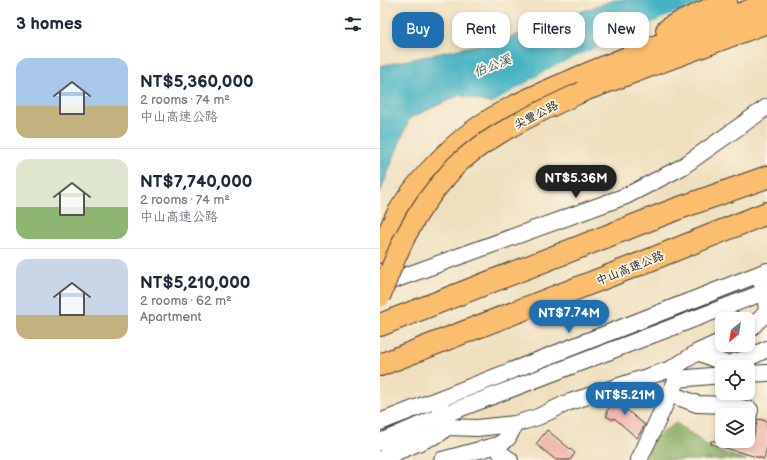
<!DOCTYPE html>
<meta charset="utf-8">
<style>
:root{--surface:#fff;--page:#f6f6f7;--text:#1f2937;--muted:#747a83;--line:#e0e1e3;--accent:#1f6fb2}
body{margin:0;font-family:"Balsamiq Sans","LXGW WenKai TC",sans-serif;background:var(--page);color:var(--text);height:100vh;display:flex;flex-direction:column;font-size:15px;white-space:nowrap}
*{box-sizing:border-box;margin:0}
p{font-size:13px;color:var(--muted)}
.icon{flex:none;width:22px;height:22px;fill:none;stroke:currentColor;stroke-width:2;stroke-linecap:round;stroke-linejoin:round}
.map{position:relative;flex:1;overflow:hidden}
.drawer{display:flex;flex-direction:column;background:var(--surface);width:380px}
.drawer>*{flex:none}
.guide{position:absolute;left:12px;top:12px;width:315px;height:36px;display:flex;gap:8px}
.needle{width:26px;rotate:210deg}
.buttons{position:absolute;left:335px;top:312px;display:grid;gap:8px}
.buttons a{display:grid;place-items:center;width:40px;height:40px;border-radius:8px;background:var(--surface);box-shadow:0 2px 6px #0003;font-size:20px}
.price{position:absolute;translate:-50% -34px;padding:0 9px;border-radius:14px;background:var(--accent);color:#fff;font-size:13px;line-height:26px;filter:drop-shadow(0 1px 2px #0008)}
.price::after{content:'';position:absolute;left:50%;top:24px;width:12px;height:9px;margin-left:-6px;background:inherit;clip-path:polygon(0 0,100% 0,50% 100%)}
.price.selected{background:#222;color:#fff}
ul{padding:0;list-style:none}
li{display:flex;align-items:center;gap:12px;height:100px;padding:0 16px}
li+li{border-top:1px solid var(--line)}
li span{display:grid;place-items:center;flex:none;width:112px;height:80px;border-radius:12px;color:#555}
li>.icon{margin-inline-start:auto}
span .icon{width:48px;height:48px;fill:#fffc;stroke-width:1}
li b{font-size:17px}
h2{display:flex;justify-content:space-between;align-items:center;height:48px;padding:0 16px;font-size:17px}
.tag{padding:0 14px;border-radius:12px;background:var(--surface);box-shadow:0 2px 6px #0003;font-size:14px;line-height:36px}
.tag.selected{background:var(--accent);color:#fff}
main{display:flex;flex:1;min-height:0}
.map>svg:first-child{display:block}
.forest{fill:#86ab60;stroke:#51643e}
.water{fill:#46b3c2;stroke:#31686f}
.pier{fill:#efdfbe}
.building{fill:#efb3a8}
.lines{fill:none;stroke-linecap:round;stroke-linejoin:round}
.minor-casing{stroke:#3c3934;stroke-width:18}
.major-casing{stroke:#3c3934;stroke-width:22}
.highway-casing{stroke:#3c3934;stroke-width:24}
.minor{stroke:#fff;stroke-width:16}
.major{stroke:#fbbe6e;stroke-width:20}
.highway{stroke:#fbbe6e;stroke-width:22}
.major-bridge-casing{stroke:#3c3934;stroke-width:22;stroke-linecap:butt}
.major-bridge{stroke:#fbbe6e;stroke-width:20}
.labels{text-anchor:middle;stroke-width:3.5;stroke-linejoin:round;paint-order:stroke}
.street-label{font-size:12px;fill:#1c1c1c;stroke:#fcf5e5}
.water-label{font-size:13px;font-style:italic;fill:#2d585e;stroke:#fcf5e5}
</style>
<main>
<section class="drawer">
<h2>3 homes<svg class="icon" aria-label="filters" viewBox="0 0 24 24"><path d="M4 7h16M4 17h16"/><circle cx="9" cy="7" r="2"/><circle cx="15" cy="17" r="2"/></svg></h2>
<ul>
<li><span style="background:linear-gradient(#a9c7e8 60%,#c2b280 0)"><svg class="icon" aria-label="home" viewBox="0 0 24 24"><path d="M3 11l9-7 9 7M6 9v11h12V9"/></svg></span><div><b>NT$5,360,000</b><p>2 rooms · 74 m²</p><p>中山高速公路</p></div></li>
<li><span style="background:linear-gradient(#dfe7d0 60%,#8fb573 0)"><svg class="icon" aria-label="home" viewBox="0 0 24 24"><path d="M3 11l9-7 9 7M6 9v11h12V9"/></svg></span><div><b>NT$7,740,000</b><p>2 rooms · 74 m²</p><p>中山高速公路</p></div></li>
<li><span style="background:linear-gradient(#c9d6e8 70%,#c2b280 0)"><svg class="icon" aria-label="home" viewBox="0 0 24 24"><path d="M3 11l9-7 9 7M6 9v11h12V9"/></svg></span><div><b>NT$5,210,000</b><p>2 rooms · 62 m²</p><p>Apartment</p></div></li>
</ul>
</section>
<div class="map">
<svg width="387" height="460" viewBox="0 0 387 460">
<rect width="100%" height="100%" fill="#fcf5e5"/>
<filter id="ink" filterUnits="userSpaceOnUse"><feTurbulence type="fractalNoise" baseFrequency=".025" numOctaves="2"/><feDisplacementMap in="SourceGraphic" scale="8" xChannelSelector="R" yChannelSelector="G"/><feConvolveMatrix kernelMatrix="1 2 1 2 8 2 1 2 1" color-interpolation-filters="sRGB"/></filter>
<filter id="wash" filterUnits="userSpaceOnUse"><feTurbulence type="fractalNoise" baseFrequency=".012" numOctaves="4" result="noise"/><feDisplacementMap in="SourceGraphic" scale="16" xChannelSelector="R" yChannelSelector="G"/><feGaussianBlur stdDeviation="0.9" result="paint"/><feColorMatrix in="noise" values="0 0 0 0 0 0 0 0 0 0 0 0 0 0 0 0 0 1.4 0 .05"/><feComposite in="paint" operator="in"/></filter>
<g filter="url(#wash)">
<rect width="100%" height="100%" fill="#efdfbe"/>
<path class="forest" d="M 296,423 L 334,450 L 367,460 L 265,460 L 273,439 Z"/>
<path class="water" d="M 234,0 L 329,0 L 128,108 L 80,95 L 30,118 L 23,134 L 0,193 L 0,66 L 126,39 Z"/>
<path class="pier" d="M 331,0 L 305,25 L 128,110 L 110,105 L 171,68 L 293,14 Z"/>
<g id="blocks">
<path class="building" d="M 248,393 L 251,396 L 243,407 L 265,425 L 257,438 L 234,418 L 233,420 L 226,416 L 228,413 L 226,412 L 239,396 Z
M 378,419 L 387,421 L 387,447 L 384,459 L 331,444 L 331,441 L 368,441 L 368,436 L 373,438 Z
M 167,430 L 195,453 L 190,460 L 176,460 L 156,444 Z"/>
</g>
</g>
<g filter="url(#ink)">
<use href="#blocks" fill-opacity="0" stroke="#3c3934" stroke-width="1"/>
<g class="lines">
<g class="minor-casing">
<path id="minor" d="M 381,282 L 385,291 L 387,312
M 0,285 L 246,196 L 302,167 L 387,107
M 368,328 L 372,327 L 387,312
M 318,352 L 346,364 L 366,359 L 387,349
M 368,374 L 387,373
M 297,379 L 342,375
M 290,394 L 317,404 L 350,405 L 370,410 L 368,417
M 60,406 L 67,427 L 97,428 L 135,424 L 158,417 L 187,403 L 291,369 L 318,352 L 342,341
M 0,422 L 387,271
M 0,442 L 63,415 L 387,291
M 118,445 L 121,454 L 130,460
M 0,459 L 59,434 L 67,427
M 62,460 L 118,445 L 128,438 L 135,424
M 259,460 L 297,379 L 291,369"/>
</g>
<g class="major-casing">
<path id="major" d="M 286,30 L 291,26 L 347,0
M 202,92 L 387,23
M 0,253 C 5,241 9,229 15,217 C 30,190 52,166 75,145 C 110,113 155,95 198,77 C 261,50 324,27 387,3"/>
</g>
<g class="highway-casing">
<path id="highway" d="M 0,325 L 294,210 L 387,177
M 0,365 L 257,265 L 387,213"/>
</g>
<use href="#minor" class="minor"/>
<use href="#major" class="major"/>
<use href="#highway" class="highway"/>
<g class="major-bridge-casing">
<path id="major-bridge" d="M 0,297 C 17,251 33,213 67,176 C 71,171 76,165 81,161 C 116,131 161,111 202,92"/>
</g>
<use href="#major-bridge" class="major-bridge"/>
</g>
</g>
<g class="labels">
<g class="street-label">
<text transform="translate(156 115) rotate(-27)" y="4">尖豐公路</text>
<text transform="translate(250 268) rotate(-22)" y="4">中山高速公路</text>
</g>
<g class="water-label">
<text transform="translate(112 65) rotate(-21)" y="5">伯公溪</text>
</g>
</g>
</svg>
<div class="buttons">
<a><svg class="needle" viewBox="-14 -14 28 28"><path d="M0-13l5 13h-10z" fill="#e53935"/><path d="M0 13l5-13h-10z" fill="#747a83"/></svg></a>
<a><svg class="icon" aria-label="locate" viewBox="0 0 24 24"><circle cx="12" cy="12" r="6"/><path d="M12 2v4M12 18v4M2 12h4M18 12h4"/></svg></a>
<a><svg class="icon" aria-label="layers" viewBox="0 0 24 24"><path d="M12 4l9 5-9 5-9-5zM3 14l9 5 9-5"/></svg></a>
</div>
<b class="price selected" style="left:196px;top:199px">NT$5.36M</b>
<b class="price" style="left:189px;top:334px">NT$7.74M</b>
<b class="price" style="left:245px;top:416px">NT$5.21M</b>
<div class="guide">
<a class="tag selected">Buy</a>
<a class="tag">Rent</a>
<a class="tag">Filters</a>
<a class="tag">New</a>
</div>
</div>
</main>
